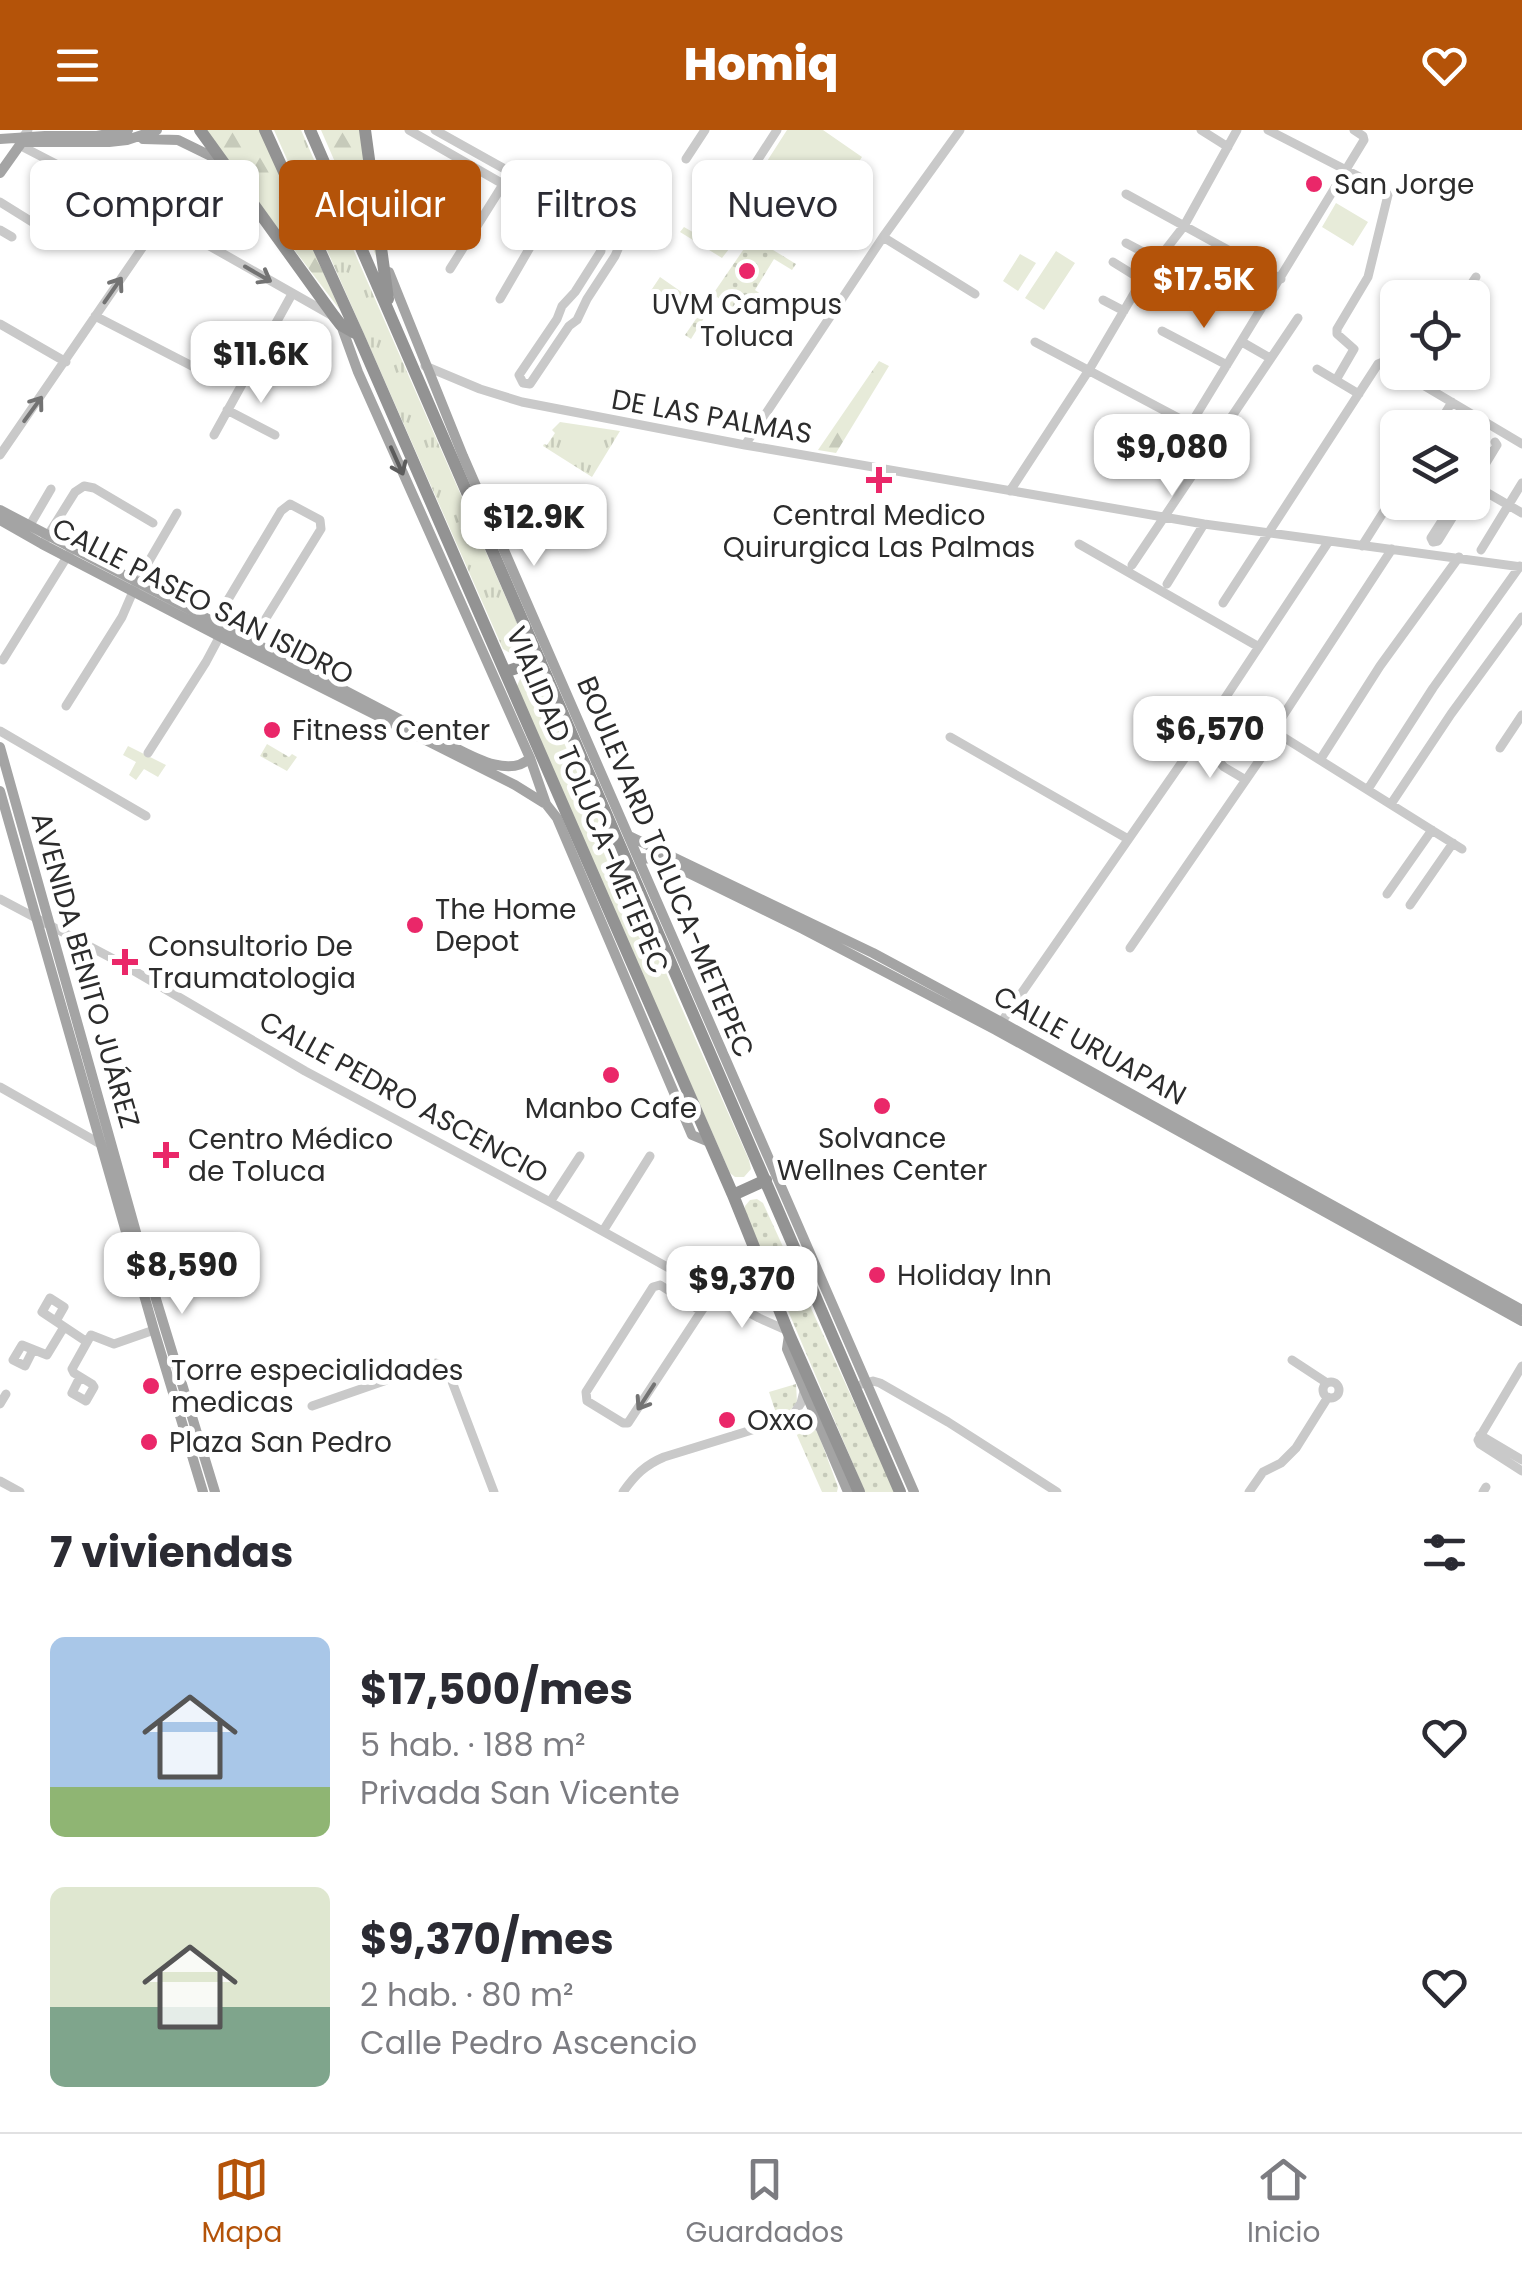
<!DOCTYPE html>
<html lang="es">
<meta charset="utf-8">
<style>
:root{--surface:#fff;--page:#f2f2f3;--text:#2b2b33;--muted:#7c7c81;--line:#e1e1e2;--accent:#b45309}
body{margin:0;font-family:Poppins,sans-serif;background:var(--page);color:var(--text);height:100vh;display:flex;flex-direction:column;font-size:38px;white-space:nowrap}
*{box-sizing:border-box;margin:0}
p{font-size:32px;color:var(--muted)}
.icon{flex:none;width:55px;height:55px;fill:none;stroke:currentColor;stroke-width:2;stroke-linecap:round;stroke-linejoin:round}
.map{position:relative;height:1362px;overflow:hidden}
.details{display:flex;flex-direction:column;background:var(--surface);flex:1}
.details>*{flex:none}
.guide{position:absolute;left:30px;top:30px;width:1000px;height:90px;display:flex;gap:20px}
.tools{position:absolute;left:1380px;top:150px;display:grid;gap:20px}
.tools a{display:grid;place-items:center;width:110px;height:110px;border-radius:15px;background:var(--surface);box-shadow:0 2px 8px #0004;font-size:50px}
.price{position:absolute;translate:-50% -85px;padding:0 22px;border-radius:20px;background:#fff;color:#222;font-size:32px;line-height:65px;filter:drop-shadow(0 2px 5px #0008)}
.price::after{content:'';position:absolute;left:50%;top:60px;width:30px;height:22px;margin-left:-15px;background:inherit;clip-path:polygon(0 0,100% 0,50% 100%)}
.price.on{background:var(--accent);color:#fff}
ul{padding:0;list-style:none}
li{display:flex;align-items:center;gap:30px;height:250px;padding:0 50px}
li span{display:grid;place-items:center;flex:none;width:280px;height:200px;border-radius:15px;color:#555}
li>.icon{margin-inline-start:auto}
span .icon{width:120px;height:120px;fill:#fffc;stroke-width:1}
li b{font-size:42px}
h2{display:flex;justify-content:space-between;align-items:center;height:120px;padding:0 50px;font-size:42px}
.chip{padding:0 35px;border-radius:15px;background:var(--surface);box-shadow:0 2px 8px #0004;font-size:35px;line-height:90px}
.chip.on{background:var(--accent);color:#fff}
header{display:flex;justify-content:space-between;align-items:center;height:130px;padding:0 50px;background:var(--accent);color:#fff;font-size:45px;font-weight:800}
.dock{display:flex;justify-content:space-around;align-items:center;height:140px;border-top:2px solid var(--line);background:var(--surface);font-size:28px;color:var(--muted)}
.dock a{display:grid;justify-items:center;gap:5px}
.dock .on{color:var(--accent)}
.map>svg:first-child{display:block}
.grass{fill:url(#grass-tufts)}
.forest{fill:url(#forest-firs)}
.park{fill:#e7ebd9}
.garden{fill:url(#garden-dots)}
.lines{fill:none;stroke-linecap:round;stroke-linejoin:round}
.minor{stroke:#c9c9c9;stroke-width:9}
.major{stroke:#a4a4a4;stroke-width:10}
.highway{stroke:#939393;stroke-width:12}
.oneway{stroke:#737373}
.oneway2{stroke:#5c5c5c}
.poi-dot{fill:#ea2769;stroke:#fff;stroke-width:4}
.labels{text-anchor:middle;stroke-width:10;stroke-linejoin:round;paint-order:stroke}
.poi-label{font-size:28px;fill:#2c2c2c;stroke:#fff;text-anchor:start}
.street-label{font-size:28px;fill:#2c2c2c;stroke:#fff}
</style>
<header><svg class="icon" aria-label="menu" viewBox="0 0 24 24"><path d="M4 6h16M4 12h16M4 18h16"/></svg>Homiq<svg class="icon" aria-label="heart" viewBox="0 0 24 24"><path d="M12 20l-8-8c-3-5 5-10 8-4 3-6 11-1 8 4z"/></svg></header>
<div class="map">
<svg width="1522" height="1362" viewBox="0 0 1522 1362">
<defs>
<pattern id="grass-tufts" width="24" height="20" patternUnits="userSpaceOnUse" patternTransform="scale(2.5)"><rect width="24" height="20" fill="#e7ebd9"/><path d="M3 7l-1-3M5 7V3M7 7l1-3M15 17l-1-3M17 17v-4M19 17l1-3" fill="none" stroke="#c6caba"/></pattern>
<pattern id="forest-firs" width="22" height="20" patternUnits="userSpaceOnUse" patternTransform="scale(2.5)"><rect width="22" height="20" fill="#e7ebd9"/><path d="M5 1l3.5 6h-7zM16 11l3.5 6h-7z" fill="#c6caba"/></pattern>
<pattern id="garden-dots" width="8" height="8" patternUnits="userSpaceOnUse" patternTransform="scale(2.5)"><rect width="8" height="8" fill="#e7ebd9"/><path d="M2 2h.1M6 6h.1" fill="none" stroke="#c6caba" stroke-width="1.8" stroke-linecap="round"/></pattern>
</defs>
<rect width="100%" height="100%" fill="#fff"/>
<path class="grass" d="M 274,0 L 301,0 L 524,509 L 523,516 L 518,522 L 510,523 L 503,519 Z
M 560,292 L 620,301 L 592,347 L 543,316 L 544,314 L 547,315 L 555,303 L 552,300 Z"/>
<path class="forest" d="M 205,0 L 260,0 L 340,180 L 211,10 Z
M 321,0 L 361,0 L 380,135 Z
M 879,231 L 889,236 L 836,323 L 818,320 Z"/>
<path class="park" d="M 787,0 L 823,0 L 862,27 L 803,118 L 739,75 Z
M 1336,73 L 1368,92 L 1353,116 L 1322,97 Z
M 711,94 L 736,110 L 722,128 L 680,102 L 684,97 L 703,108 Z
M 1056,121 L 1075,133 L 1044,180 L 1025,168 Z
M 1020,124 L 1036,133 L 1018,161 L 1003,151 Z
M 660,147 L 693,170 L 685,185 L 650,162 Z
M 528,545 L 538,554 L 749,1030 L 751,1039 L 744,1047 L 735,1047 L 730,1043 L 516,558 L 520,549 Z
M 128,616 L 166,635 L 158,647 L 144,639 L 136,650 L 129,645 L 136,632 L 123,625 Z"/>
<path class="garden" d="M 752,107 L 796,134 L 792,140 L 774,129 L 755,160 L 765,167 L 756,181 L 751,178 L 746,186 L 717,167 L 691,209 L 685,205 Z
M 267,614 L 289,627 L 292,624 L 297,627 L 287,641 L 260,626 Z
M 757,1069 L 763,1073 L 895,1362 L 865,1362 L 775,1150 L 744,1084 L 745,1076 L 750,1070 Z
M 796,1254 L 797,1272 L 789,1282 L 777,1286 L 769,1262 Z
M 800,1292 L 813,1297 L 818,1303 L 838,1357 L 837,1362 L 822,1362 L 792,1294 Z"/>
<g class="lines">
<path class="minor" d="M 28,0 L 23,7 L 22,15 L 25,18 L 162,89 L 331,185
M 409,0 L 503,54 L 515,67 L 527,76 L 536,80 L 552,80 L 600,110 L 601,121 L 575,162 L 562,176 L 557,189 L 519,245 L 523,253 L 530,254 L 569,196 L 577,190 L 587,169 L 615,126 L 618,119 L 617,111 L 613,103 L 605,98 L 558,70 L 531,51 L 510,42 L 435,0
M 1201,0 L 1228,17
M 1268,0 L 1383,59 L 1388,65 L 1368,147 L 1337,199 L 1337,204 L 1354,219 L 1336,250
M 686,29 L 705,0
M 1126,64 L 1281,149
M 735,65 L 777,0
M 0,72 L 53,105
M 0,100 L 12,107
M 883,107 L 975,164
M 1126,113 L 1158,130
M 1113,132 L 1142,150
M 450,139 L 504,53
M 1462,168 L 1476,147
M 500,169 L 554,76
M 1103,170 L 1124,181
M 95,186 L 192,236
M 0,194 L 66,232
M 1162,201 L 1227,235
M 1035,212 L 1186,292 L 1192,292 L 1364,10 L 1363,6 L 1354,0
M 1242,212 L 1270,228
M 425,236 L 480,259 L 522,272 L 745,315 L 1204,394 L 1522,437
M 1317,239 L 1359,264
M 1401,242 L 1522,314
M 227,280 L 275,305
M 1436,298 L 1452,272
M 214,305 L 292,164
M 745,315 L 883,107 L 960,0
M 0,325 L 162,89
M 1472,343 L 1487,320
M 1472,354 L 1522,383
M 1472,356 L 1497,315 L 1495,312
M 1010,361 L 1089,240 L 1142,150 L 1184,96 L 1237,0
M 290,374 L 320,390 L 321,399 L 263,493 L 255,496 L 228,480 L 226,473 L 281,381 Z
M 30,395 L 51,359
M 45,410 L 75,362 L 84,356 L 94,358 L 153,393
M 1433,412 L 1438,411 L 1462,372
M 1433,412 L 1431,408 L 1454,372
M 1079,414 L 1259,517
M 1362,416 L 1398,359
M 1481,420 L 1522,353
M 1132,435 L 1298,188
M 1167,454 L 1204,394
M 1223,473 L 1378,234 L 1383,232 L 1398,240
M 3,530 L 70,422
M 1224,570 L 1462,719
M 66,576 L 122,487 L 138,450 L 177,383
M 0,601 L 146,686
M 1273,601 L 1392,419
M 950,607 L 1128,709
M 1196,612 L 1209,620 L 1224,637 L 1246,650
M 1500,618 L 1522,585
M 148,623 L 206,532 L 222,502
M 1320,630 L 1380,536 L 1459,427
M 1368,659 L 1433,558 L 1520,436
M 1391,674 L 1451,584 L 1522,487
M 1387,764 L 1432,700
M 0,769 L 119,832 L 305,941 L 550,1072 L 759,1188 L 788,1201
M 1410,775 L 1453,713
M 1130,818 L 1261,628
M 998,897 L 1196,612 L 1329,411
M 0,957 L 104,1016
M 550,1072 L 580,1026
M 603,1101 L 650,1026
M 701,1181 L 660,1155 L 653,1157 L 586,1262 L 587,1271 L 623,1293 L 628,1293 L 714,1162
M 56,1191 L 64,1177 L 50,1168 L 42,1182 L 87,1212
M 33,1220 L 25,1236 L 13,1230 L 22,1215 L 47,1225 L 64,1197
M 1292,1230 L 1327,1253
M 1522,1236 L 1478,1310 L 1480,1314 L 1522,1341
M 80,1247 L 72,1263 L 86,1271 L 94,1257 L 92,1254 L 74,1243 L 72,1239 L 91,1205 L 114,1214 L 154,1200
M1323 1260a8 8 0 1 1 16 0a8 8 0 1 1-16 0Z
M 862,1254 L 873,1251 L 880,1253 L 948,1292 L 1057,1362
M 0,1274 L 6,1264
M 312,1276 L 436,1233 L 445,1237 L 448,1241 L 494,1362
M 791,1288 L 801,1273 L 804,1261
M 1480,1305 L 1522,1330
M 0,1351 L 20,1362
M 623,1362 C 635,1345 645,1335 664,1327 L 791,1288 L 820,1297
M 1249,1362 L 1263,1342 L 1281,1333 L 1296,1318 L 1328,1267
M 1483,1362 L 1486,1357"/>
<path class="major" d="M 0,9 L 45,6 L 97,6 L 128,0
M 143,9 L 178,10 L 221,31
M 0,43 L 22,12 L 109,12 L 127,10 L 157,0
M 389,142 L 463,326 L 914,1362
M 341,195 L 358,242 L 530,628 L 546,674 L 557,688 L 692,1005 L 709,1012
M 0,380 L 424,602
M 0,390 L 42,414 L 219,506 L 515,655 L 544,673
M 448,614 C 470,625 509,649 530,628
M 0,617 L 141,1120 L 215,1362
M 0,661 L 154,1200 L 203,1362
M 629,706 L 873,823 L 1001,892 L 1522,1180
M 638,728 L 660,729 L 803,799 L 996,900 L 1522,1191
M 789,1205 L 787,1219 L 848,1362"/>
<path class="highway" d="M 200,0 L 334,186 L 341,195 L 355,203
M 265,0 L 358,205 L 505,542 L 733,1065 L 789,1204 L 859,1362
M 310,0 L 900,1362
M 365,0 L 388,169
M 505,542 L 540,530
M 733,1065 L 766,1050"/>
</g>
<defs><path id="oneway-shaft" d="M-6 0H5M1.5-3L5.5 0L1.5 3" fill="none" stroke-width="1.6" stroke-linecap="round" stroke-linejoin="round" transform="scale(2.5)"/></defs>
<g class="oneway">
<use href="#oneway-shaft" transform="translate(258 144) rotate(30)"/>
<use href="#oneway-shaft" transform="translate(113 160) rotate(-55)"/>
<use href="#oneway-shaft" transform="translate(33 279) rotate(-54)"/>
<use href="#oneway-shaft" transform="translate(646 1267) rotate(123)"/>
</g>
<use class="oneway2" href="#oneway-shaft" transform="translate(397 331) rotate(66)"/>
<g class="poi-dot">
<circle cx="1314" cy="54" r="10"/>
<circle cx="747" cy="141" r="10"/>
<path d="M874 335h10v10h10v10h-10v10h-10v-10h-10v-10h10z"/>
<circle cx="272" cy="600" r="10"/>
<circle cx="415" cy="795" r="10"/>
<path d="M120 817h10v10h10v10h-10v10h-10v-10h-10v-10h10z"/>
<circle cx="611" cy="945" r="10"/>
<circle cx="882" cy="976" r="10"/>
<path d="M161 1010h10v10h10v10h-10v10h-10v-10h-10v-10h10z"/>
<circle cx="877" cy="1145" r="10"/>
<circle cx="151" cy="1256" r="10"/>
<circle cx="727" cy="1290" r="10"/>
<circle cx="149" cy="1312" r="10"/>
</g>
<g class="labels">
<g class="poi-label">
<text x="1334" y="64">San Jorge</text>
<text x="747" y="184" text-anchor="middle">UVM Campus<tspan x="747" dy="32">Toluca</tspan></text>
<text x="879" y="395" text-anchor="middle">Central Medico<tspan x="879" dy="32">Quirurgica Las Palmas</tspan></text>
<text x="292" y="610">Fitness Center</text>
<text x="435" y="789">The Home<tspan x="435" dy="32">Depot</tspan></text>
<text x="148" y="826">Consultorio De<tspan x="148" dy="32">Traumatologia</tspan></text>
<text x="611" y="988" text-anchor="middle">Manbo Cafe</text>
<text x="882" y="1018" text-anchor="middle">Solvance<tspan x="882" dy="32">Wellnes Center</tspan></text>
<text x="188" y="1019">Centro Médico<tspan x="188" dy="32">de Toluca</tspan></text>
<text x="897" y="1155">Holiday Inn</text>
<text x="171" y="1250">Torre especialidades<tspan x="171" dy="32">medicas</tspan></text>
<text x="747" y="1300">Oxxo</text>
<text x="169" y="1322">Plaza San Pedro</text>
</g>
<g class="street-label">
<text transform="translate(712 286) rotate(10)" y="10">DE LAS PALMAS</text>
<text transform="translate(203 471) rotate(27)" y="10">CALLE PASEO SAN ISIDRO</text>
<text transform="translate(588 670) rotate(67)" y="10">VIALIDAD TOLUCA-METEPEC</text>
<text transform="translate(666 737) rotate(67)" y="10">BOULEVARD TOLUCA-METEPEC</text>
<text transform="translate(86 840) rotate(74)" y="10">AVENIDA BENITO JUÁREZ</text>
<text transform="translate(1090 915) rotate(29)" y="10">CALLE URUAPAN</text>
<text transform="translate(404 967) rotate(29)" y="10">CALLE PEDRO ASCENCIO</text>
</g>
</g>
</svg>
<div class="tools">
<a><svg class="icon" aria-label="locate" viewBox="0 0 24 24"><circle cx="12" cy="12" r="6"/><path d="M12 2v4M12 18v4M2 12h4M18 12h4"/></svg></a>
<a><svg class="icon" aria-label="layers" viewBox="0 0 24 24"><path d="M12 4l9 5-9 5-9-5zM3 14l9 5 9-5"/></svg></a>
</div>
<b class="price on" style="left:1204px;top:201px">$17.5K</b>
<b class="price" style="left:261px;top:276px">$11.6K</b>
<b class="price" style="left:1172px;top:369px">$9,080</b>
<b class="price" style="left:534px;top:439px">$12.9K</b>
<b class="price" style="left:1210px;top:651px">$6,570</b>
<b class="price" style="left:182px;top:1187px">$8,590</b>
<b class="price" style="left:742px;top:1201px">$9,370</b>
<div class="guide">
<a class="chip">Comprar</a>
<a class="chip on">Alquilar</a>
<a class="chip">Filtros</a>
<a class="chip">Nuevo</a>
</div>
</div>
<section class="details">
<h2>7 viviendas<svg class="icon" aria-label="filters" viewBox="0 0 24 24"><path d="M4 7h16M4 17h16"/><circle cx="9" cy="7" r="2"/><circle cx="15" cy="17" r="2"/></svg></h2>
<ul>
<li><span style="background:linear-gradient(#a9c7e8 75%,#8fb573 0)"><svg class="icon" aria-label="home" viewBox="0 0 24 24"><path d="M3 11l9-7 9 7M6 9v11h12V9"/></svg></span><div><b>$17,500/mes</b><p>5 hab. · 188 m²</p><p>Privada San Vicente</p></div><svg class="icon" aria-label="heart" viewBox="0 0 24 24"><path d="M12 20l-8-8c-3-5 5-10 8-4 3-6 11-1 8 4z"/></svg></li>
<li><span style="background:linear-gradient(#dfe7d0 60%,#7fa58c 0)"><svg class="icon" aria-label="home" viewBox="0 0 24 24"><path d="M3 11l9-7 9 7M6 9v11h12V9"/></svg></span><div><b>$9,370/mes</b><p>2 hab. · 80 m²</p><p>Calle Pedro Ascencio</p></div><svg class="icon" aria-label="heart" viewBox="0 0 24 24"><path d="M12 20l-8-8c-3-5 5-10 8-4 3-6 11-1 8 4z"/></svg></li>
</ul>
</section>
<nav class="dock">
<a class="on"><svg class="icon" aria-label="map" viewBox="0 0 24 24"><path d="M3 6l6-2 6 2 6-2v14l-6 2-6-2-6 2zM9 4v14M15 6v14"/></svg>Mapa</a>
<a><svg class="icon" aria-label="saved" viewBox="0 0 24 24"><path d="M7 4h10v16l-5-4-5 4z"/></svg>Guardados</a>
<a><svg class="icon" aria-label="home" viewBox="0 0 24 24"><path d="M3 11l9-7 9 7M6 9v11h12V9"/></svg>Inicio</a>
</nav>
